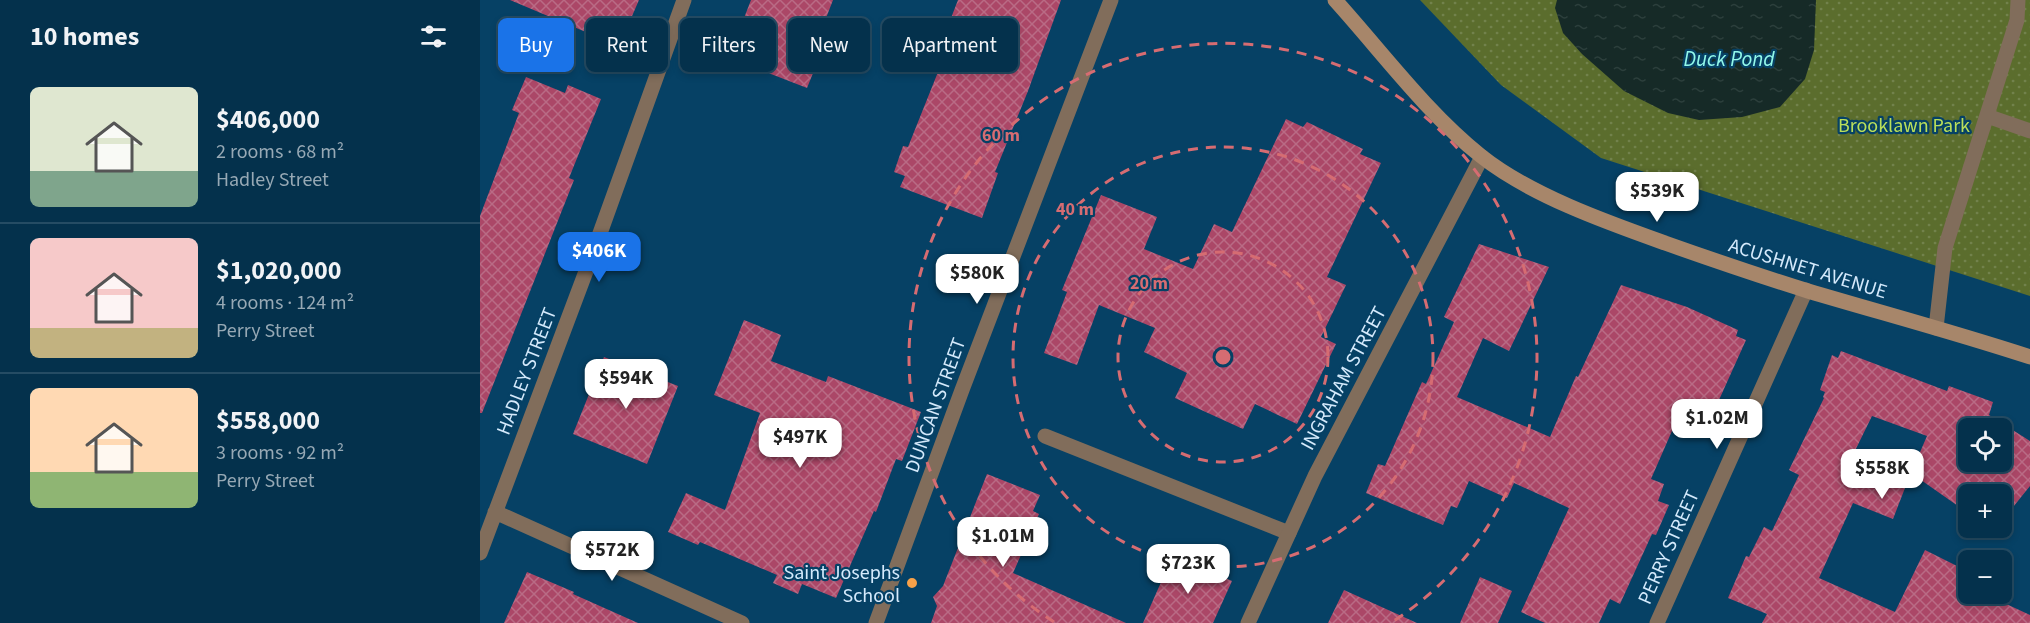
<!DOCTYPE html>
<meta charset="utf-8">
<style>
:root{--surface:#04314c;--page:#123d56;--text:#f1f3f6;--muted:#97a9b5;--line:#254c64;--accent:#1a73e8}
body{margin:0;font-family:"Source Sans 3",sans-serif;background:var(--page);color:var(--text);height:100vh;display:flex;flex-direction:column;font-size:22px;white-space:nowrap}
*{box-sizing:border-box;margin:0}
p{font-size:20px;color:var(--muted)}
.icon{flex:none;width:33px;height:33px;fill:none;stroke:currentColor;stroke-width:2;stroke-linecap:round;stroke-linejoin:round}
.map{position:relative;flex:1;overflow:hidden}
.details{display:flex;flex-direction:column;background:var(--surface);width:480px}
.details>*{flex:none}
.guide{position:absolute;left:18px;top:18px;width:570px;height:54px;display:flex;gap:12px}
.buttons{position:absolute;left:1478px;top:418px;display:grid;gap:12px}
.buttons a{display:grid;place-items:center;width:54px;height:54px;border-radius:9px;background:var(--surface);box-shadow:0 3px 9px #0003,0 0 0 2px var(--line);font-size:30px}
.price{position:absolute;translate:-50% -51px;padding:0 14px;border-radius:12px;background:#fff;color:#222;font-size:20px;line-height:39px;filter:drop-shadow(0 2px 3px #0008)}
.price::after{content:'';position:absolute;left:50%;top:36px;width:18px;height:14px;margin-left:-9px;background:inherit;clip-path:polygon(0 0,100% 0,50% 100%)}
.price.selected{background:var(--accent);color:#fff}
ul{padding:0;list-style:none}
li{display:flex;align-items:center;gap:18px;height:150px;padding:0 30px}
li+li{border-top:2px solid var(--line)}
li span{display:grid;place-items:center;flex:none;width:168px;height:120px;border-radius:9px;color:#555}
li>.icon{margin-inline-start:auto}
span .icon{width:72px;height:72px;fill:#fffc;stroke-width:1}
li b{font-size:26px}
h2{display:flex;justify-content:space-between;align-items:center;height:72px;padding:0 30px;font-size:26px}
.pill{padding:0 21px;border-radius:9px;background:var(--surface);box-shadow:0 3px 9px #0003,0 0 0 2px var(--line);font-size:21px;line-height:54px}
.pill.selected{background:var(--accent);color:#fff}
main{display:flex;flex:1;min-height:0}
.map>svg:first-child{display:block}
.grass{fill:url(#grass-dots)}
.water{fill:url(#water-ripples)}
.building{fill:url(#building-cross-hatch);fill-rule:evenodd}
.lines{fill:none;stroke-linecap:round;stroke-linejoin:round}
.lane{stroke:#816d5b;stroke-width:15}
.street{stroke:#816d5b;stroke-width:15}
.secondary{stroke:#a7866a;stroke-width:15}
.ring{fill:none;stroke:#d66c72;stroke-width:3;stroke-dasharray:10 8}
.poi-dot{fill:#f7a149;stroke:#064165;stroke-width:2}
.labels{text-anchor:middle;stroke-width:4.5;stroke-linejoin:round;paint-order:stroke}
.park-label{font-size:20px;fill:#badf5a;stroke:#064165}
.street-label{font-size:20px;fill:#d5eafc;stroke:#064165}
.poi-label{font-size:20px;fill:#d5eafc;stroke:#064165;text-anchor:end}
.water-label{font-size:21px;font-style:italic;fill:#93f9ea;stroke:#064165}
.centre{fill:#d66c72;stroke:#064165;stroke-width:3}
.ring-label{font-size:18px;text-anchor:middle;font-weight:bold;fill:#d66c72;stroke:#064165;stroke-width:4.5;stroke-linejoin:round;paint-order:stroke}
</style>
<main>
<section class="details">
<h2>10 homes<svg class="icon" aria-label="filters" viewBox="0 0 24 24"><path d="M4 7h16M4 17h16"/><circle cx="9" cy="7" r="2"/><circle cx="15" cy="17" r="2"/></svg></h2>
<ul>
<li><span style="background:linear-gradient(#dfe7d0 70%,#7fa58c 0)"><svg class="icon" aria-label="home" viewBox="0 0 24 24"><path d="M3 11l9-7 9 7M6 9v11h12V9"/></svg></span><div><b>$406,000</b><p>2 rooms · 68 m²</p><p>Hadley Street</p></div></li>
<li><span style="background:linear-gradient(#f6c9c9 75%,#c2b280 0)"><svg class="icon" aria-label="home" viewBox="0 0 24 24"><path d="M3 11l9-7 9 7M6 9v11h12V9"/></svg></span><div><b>$1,020,000</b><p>4 rooms · 124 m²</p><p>Perry Street</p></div></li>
<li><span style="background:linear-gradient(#ffd9b3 70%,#8fb573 0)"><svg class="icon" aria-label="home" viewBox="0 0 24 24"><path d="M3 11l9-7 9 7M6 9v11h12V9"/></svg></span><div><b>$558,000</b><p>3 rooms · 92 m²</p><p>Perry Street</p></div></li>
</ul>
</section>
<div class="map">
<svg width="1550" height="623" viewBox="0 0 1550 623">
<defs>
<pattern id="grass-dots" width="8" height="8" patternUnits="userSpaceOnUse" patternTransform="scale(1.5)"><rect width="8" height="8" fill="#5b6d2d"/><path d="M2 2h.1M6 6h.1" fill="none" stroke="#72824c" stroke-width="1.8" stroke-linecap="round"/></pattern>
<pattern id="water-ripples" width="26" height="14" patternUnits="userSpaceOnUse" patternTransform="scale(1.5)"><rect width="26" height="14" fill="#162a27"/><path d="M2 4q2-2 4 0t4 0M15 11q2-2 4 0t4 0" fill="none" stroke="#2c3f3c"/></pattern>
<pattern id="building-cross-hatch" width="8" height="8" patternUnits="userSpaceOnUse" patternTransform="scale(1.5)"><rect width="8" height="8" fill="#ab4767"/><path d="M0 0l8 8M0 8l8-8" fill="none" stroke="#b96b85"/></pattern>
</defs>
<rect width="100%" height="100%" fill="#064165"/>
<path class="grass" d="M 940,0 L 1550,0 L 1550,296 L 1121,158 L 1021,85 Z"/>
<path class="water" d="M 1077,0 L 1336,0 L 1334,50 L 1325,79 L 1300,107 L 1262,117 L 1219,120 L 1188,113 L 1144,91 L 1102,54 L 1083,33 L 1075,8 Z"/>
<path class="building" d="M 30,0 L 159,0 L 139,46 Z
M 271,0 L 353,0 L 341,31 L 343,32 L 340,39 L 346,41 L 327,88 L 242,55 L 252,29 L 259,31 Z
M 478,0 L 581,0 L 548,91 L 515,172 L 518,173 L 502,218 L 420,187 L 425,176 L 414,172 L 423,146 L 428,147 L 466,52 L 459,49 Z
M 46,77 L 85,93 L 88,85 L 121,99 L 89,178 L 94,180 L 2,413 L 0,413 L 0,216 L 39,113 L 32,110 Z
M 806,119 L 823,127 L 827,122 L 883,149 L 880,154 L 901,163 L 847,277 L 866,285 L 841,337 L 856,344 L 817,424 L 775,404 L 763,429 L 695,398 L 707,373 L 664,352 L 675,328 L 619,305 L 597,365 L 564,353 L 587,292 L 582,290 L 621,195 L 677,217 L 664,249 L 713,269 L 734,224 L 752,232 Z
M 999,244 L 1069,267 L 1029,351 L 1003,338 L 977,397 L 1070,437 L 1096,376 L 1098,377 L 1141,285 L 1207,307 L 1258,330 L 1256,336 L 1266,340 L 1230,420 L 1202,408 L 1171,479 L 1184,484 L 1178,501 L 1189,505 L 1176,535 L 1172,534 L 1140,604 L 1130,599 L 1119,623 L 1065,623 L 1041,612 L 1089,508 L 1034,483 L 1027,498 L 989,481 L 977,508 L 971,506 L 963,525 L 886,493 L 898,464 L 905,466 L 942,382 L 946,384 L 974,322 L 964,317 Z
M 264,320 L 301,335 L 291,361 L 346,382 L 348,376 L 441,412 L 422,461 L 416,459 L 396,512 L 394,511 L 356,598 L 322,584 L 318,594 L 293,583 L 297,575 L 220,542 L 218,545 L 188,532 L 206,493 L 245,510 L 280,413 L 234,395 Z
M 1361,351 L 1467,391 L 1469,386 L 1513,402 L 1509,415 L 1550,441 L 1550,486 L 1521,522 L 1521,495 L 1488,495 L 1488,513 L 1431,473 L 1447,436 L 1392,416 L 1368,465 L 1425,488 L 1413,519 L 1373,503 L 1339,578 L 1415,612 L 1445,550 L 1483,569 L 1477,577 L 1488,582 L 1488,594 L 1512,594 L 1523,599 L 1522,602 L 1550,615 L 1550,623 L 1282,623 L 1287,614 L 1248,598 L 1266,556 L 1269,557 L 1284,527 L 1292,531 L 1319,475 L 1309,470 L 1344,398 L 1343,397 L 1345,392 L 1340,390 L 1352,355 L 1358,358 ZM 1488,429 L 1521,429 L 1521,462 L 1488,462 Z
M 124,357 L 198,386 L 167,464 L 93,434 Z
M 507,474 L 560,495 L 553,511 L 559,514 L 533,573 L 646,623 L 451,623 L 457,606 L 453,597 L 463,586 Z
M 693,555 L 752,581 L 733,623 L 663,623 Z
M 47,572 L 94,592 L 93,594 L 158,623 L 24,623 Z
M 1000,577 L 1032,591 L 1018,623 L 980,623 Z
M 864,590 L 937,623 L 848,623 Z"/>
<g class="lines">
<path class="lane" d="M 1507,116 L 1550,131
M 1456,328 L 1465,248 L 1537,20 L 1538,0
M 565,436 L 809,533"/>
<path class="street" d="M 15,512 L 262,623
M 0,553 L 114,250 L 204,0
M 396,623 L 482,390 L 631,0
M 768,623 L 835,476 L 1002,157
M 1177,623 L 1326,290"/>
<path class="secondary" d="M 855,0 C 902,52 946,112 1001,156 C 1050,195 1126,222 1185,243 C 1233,260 1280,276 1328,291 C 1402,313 1477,333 1550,357"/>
</g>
<g class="ring">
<circle cx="743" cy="357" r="105"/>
<circle cx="743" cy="357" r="210"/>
<path d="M574 622A314 314 0 1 1 912 622"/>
</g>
<circle class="poi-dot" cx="432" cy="583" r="6"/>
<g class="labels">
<g class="park-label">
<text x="1424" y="132">Brooklawn Park</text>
</g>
<g class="street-label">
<text transform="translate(1328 268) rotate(17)" y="7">ACUSHNET AVENUE</text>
<text transform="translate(46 371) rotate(-69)" y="7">HADLEY STREET</text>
<text transform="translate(863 378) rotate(-62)" y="7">INGRAHAM STREET</text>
<text transform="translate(455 405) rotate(-70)" y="7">DUNCAN STREET</text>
<text transform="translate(1188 547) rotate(-66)" y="7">PERRY STREET</text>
</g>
<g class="poi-label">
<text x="420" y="579">Saint Josephs<tspan x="420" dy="23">School</tspan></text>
</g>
<g class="water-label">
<text x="1249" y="66">Duck Pond</text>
</g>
</g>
<circle cx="743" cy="357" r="9" class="centre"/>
<g class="ring-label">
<text x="521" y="141">60 m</text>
<text x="595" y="215">40 m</text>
<text x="669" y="289">20 m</text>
</g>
</svg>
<div class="buttons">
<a><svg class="icon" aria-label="locate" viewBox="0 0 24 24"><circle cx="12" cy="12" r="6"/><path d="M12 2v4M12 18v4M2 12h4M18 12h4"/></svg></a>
<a>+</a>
<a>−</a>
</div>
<b class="price" style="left:1177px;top:223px">$539K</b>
<b class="price selected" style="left:119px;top:283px">$406K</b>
<b class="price" style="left:497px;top:305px">$580K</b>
<b class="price" style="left:146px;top:410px">$594K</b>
<b class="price" style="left:1237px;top:450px">$1.02M</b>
<b class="price" style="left:320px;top:469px">$497K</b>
<b class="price" style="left:1402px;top:500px">$558K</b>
<b class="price" style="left:523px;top:568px">$1.01M</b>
<b class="price" style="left:132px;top:582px">$572K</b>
<b class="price" style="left:708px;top:595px">$723K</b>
<div class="guide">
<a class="pill selected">Buy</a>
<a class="pill">Rent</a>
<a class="pill">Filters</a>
<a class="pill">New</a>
<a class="pill">Apartment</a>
</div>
</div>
</main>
